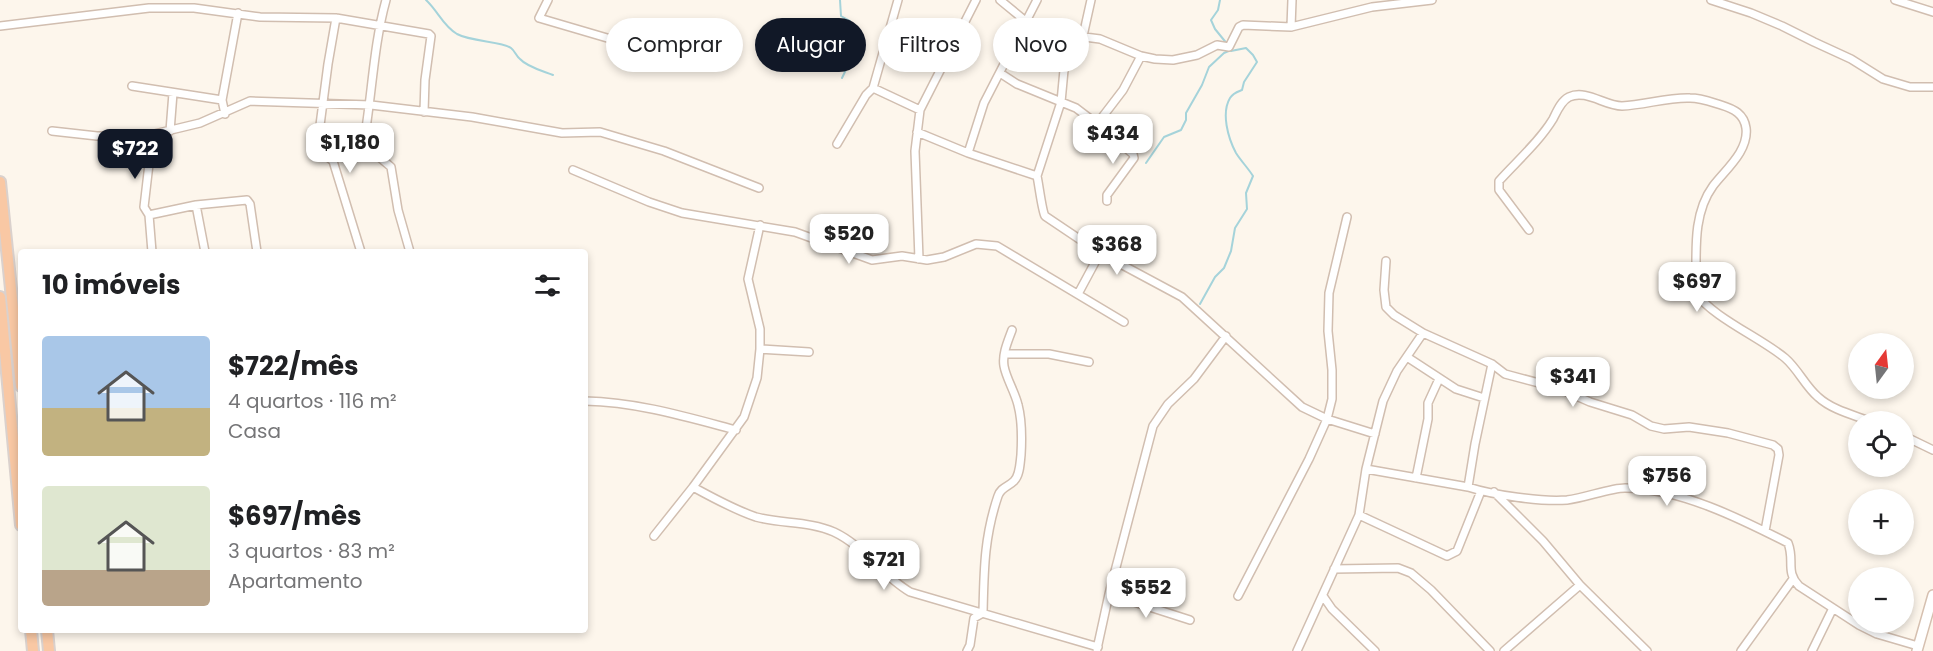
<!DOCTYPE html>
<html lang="pt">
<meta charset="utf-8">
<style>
:root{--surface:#fff;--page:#f2f2f2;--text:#202124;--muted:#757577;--accent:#111827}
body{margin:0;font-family:Poppins,sans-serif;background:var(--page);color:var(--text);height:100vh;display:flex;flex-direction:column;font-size:22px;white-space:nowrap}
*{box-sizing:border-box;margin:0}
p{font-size:20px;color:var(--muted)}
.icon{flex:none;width:33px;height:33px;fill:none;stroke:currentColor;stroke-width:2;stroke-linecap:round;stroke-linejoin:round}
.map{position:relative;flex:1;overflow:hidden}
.sheet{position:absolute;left:18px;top:249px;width:570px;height:384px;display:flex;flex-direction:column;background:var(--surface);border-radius:6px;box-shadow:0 3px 9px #0003}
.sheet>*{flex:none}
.top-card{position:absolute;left:606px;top:18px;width:570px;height:54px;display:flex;gap:12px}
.needle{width:39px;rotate:15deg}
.buttons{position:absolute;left:1848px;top:333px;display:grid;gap:12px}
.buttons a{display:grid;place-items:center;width:66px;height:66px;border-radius:50%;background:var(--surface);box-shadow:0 3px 9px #0003;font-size:30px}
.price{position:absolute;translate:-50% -51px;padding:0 14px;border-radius:12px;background:#fff;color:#222;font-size:20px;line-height:39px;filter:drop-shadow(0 2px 3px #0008)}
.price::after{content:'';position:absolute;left:50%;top:36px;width:18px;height:14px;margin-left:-9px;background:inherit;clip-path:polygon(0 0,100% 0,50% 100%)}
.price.selected{background:var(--accent);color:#fff}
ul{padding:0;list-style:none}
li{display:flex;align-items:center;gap:18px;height:150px;padding:0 24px}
li span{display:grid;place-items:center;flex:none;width:168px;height:120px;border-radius:6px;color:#555}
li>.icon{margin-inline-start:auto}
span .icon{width:72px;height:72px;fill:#fffc;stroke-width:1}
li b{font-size:26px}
h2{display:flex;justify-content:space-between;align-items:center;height:72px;padding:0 24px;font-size:26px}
.pill{padding:0 21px;border-radius:27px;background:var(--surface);box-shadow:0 3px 9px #0003;font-size:21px;line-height:54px}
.pill.selected{background:var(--accent);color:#fff}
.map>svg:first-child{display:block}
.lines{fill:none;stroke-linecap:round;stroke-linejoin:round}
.stream{stroke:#a5d3da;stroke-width:2}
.minor-casing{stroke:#d1beb0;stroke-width:10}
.secondary-casing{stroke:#d6c0b0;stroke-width:12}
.trunk-casing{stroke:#dad1cd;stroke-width:14}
.minor{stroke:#fff;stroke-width:7}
.secondary{stroke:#fff;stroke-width:9}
.trunk{stroke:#f9c8a4;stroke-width:10}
</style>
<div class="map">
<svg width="1933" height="651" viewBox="0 0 1933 651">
<rect width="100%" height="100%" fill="#fdf6ec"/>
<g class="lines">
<path class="stream" d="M 426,0 C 438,11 443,26 457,34 C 472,42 502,41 511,48 C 515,51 516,56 520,59 C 527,67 543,71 553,75
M 840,0 L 841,16 L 850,21 L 845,39 L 852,57 L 842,78
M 1220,0 L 1218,10 L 1211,20 L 1215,29 L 1228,45
M 1146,163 L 1164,137 L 1181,130 L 1186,120 L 1186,113 L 1202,85 L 1209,67 L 1224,53 L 1231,50
M 1200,304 L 1215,277 L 1224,268 L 1231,251 L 1235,228 L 1247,209 L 1246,193 L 1253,176 C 1248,168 1241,161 1236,153 C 1228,138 1221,113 1230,98 C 1233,93 1237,92 1242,90 L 1244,82 L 1257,62 L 1253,55 L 1246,48 L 1231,51"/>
<g class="minor-casing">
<path id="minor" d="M 386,0 C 373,47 372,98 363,147 L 363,150 L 378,156 L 391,167 L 398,210 L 410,252
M 548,0 L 539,18 L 614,40 L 692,55 L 721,63
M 1000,0 L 1034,28 L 1054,33 L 1100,39 L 1141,56 L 1155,59 L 1173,60 L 1197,55 L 1217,45 L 1229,47 L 1239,27 L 1243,25 L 1291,27 L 1372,7 L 1432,0
M 1711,0 L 1751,13 L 1782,26 L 1814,42 L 1851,59 L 1883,79 L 1910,87 L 1933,87
M 1895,0 L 1933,12
M 336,18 L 328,64 L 317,148 L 333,161 L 361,252
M 0,26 L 149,8 L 194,8 L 260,17 L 336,18 L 429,34 L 431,36 L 425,80 L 424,112
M 1291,27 L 1292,0
M 1083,36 L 1091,0
M 1000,73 L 1017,84 L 1076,108 L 1097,124 L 1123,90 L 1141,56
M 132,86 L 222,100
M 873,88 L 920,110
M 225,114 L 222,100 L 238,13
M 1097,124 L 1133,154 L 1134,158 L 1107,195 L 1107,201
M 52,131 L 97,136 L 146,136 L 200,123 L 250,101 L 371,105 L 472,117 L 562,133 L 600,132 L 664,151 L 759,188
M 170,131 L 173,93
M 917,132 L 968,153 L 1037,176 C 1039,185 1042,211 1045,216 L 1100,253 L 1182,297 L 1302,407 L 1327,419 L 1375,434
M 146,136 L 149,164 L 144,207 L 149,215 L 152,252
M 837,144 L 866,95 L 873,88 L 898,0
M 968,153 L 984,103 L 1037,0
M 573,170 L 649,202 L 682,213 L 795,232 L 872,260 L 902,256 L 927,260 L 944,257 L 976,244 L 997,246 L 1124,322
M 1037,176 L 1061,102 L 1064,70
M 196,205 L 205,252
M 149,215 L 196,205 L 247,200 L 250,204 L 257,252
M 1529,230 L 1499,190 L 1499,181 C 1517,161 1539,142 1553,119 C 1557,111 1561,101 1569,97 C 1586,89 1605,106 1622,106 C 1645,105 1668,97 1690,98 C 1701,98 1711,102 1721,105 C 1734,109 1744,114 1746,128 C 1749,151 1725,170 1713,186 C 1691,216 1697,257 1696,293 C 1712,317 1761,338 1785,358 C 1798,369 1805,386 1818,397 C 1832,410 1854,415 1872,422
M 919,259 L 915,151 L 920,110 L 976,0
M 1386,261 L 1384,290 L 1386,307 L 1394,315 L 1423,333 L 1492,364 L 1505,374 L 1558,388 L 1590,402 L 1632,415 L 1651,426 L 1664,429 L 1689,427 L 1728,433 L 1773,445 L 1778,449 L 1779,455 L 1765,531
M 1078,294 L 1100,253
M 760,349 L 809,352
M 1005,354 L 1049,354 L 1089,362
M 1407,357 L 1456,389 L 1484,398
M 585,401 C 637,402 687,417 736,430
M 1904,436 L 1933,450
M 1366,469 L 1468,487 C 1493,495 1541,502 1567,500 C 1585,498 1610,488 1625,488 C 1679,488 1741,519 1788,543 C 1795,561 1785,571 1799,586 L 1859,625 L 1877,634 L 1918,646
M 1416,478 L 1428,419 L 1428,403 L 1439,379
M 693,487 C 713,498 735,510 756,517 C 782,524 809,521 834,532 C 864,546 881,575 910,592 L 1098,647
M 1468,487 L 1475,444 L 1492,364
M 1494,492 L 1543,541 L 1580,585 L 1647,651
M 1359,515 L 1447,556 L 1457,551 L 1481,491
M 654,536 L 693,487 L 744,417 L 757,378 L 760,349 L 760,329 L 748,279 L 760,225
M 1334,569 L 1398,568 L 1411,573 L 1431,590 L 1490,651
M 1109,594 L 1190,620
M 1238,596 L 1309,459 L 1327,419 L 1332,399 L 1332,370 L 1328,331 L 1329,293 L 1347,217
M 1323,596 L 1332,609 L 1375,651
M 1097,649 L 1109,594 L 1153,426 L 1168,404 L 1194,379 L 1226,336
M 967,651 L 970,645 L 974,618 L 983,613 C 984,571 984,537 998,496 C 1001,487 1008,487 1014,481 C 1020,475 1020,463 1021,455 C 1022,438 1022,420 1018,405 C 1015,392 1006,378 1004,366 C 1002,354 1008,341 1012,330
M 1297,651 L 1359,515 L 1366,469 L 1383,401 L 1397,371 L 1423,333
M 1504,651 L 1580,585
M 1741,651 L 1793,579
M 1812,651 L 1833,608"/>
</g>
<g class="secondary-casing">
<path id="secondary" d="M 1917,651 L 1933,595"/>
</g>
<g class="trunk-casing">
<path id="trunk" d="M 0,182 L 21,386
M 0,297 L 21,525
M 31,630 L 33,651
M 47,630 L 49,651"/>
</g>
<use href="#minor" class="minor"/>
<use href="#secondary" class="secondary"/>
<use href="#trunk" class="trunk"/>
</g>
</svg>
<div class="buttons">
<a><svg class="needle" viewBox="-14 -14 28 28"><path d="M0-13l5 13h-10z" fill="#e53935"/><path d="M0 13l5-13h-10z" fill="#757577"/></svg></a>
<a><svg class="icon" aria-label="locate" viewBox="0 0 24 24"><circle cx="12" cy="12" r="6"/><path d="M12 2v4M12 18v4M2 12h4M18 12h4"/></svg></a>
<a>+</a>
<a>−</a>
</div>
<b class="price" style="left:1113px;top:165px">$434</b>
<b class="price" style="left:350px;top:174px">$1,180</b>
<b class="price selected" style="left:135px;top:180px">$722</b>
<b class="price" style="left:849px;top:265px">$520</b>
<b class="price" style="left:1117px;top:276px">$368</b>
<b class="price" style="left:1697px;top:313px">$697</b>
<b class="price" style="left:1573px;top:408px">$341</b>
<b class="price" style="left:1667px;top:507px">$756</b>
<b class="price" style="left:884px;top:591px">$721</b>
<b class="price" style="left:1146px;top:619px">$552</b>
<div class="top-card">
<a class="pill">Comprar</a>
<a class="pill selected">Alugar</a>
<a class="pill">Filtros</a>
<a class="pill">Novo</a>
</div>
<section class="sheet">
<h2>10 imóveis<svg class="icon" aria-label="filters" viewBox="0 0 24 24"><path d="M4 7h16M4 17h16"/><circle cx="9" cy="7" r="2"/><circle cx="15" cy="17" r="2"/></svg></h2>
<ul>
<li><span style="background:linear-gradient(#a9c7e8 60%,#c2b280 0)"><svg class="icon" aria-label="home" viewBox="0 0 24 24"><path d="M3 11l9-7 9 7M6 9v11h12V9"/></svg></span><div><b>$722/mês</b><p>4 quartos · 116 m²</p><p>Casa</p></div></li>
<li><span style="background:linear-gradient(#dfe7d0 70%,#b9a48a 0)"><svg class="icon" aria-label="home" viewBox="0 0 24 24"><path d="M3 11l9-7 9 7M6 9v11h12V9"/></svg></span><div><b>$697/mês</b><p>3 quartos · 83 m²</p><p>Apartamento</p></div></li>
</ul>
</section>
</div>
